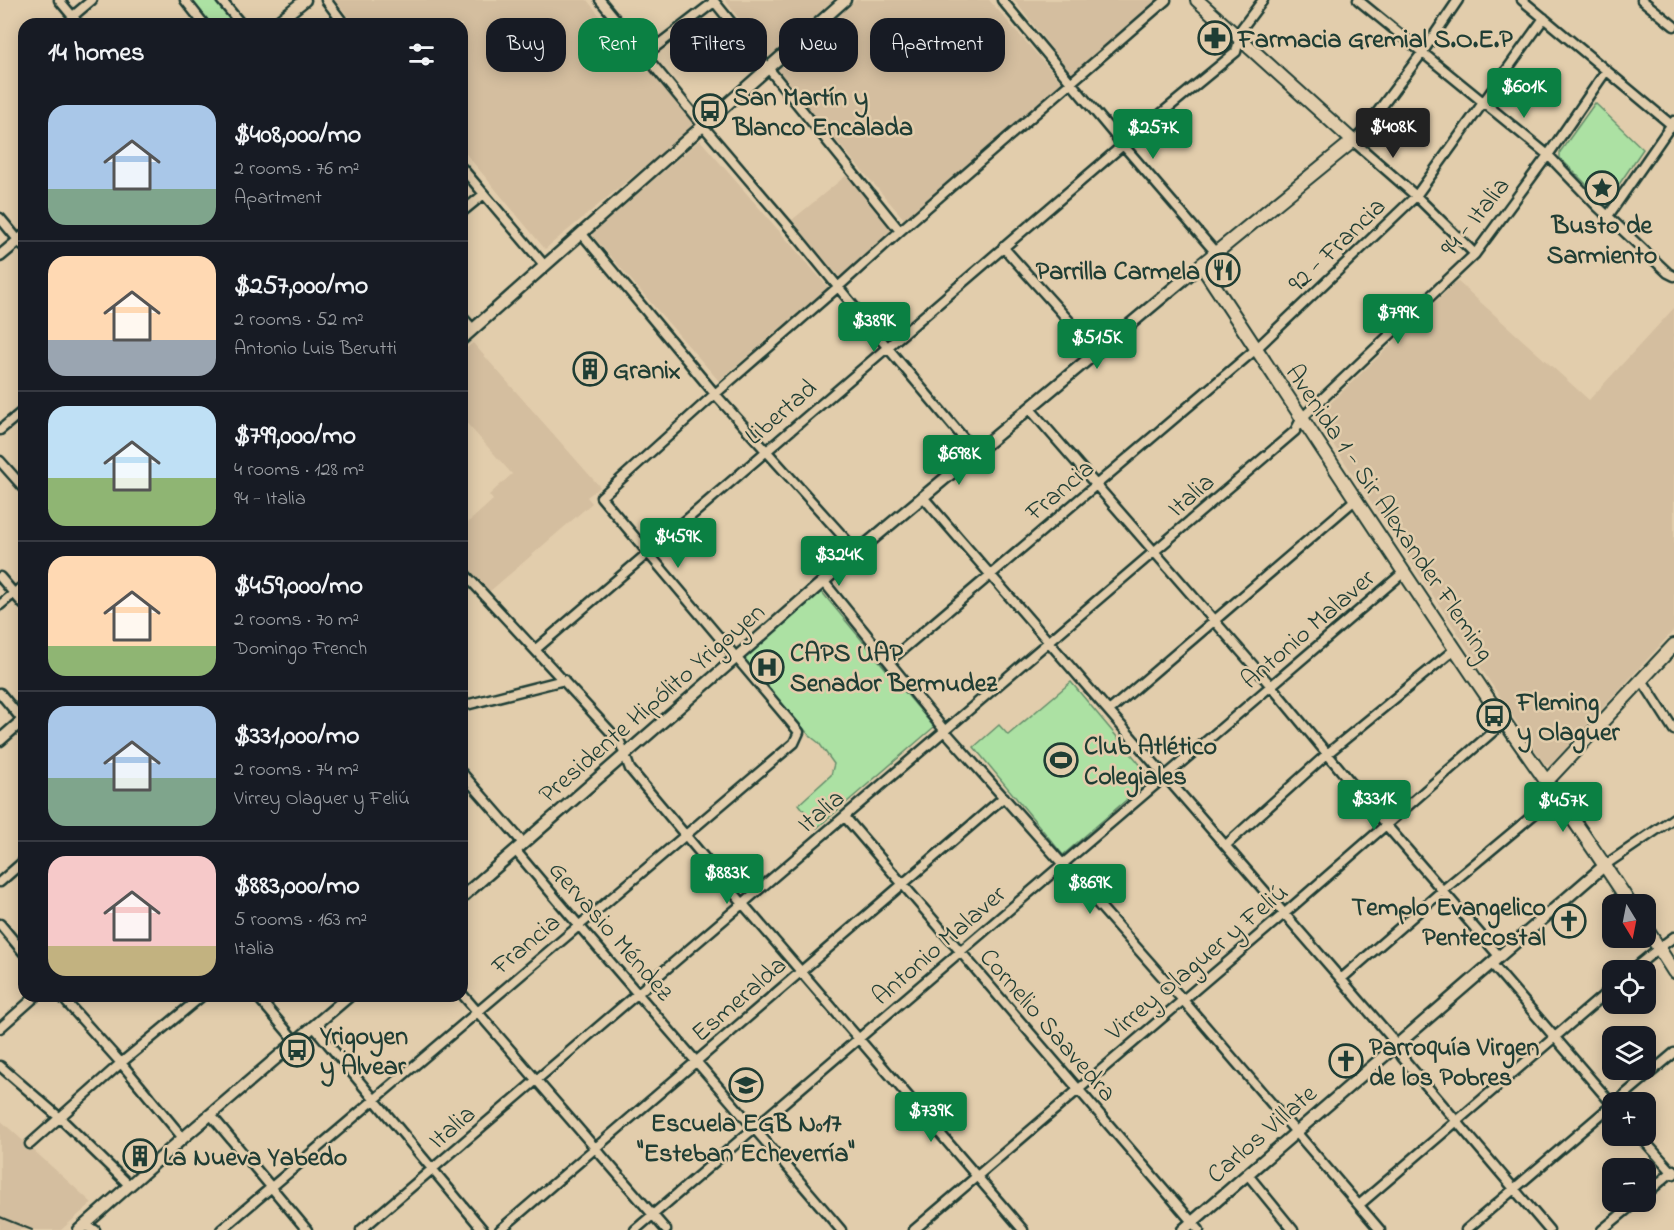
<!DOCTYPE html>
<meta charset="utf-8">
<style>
:root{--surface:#171b24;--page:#20242c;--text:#f1f3f6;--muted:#9ea1a6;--line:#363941;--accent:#0b8043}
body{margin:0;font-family:"Indie Flower",sans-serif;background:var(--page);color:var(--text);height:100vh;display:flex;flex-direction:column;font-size:22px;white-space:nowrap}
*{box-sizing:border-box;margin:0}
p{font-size:20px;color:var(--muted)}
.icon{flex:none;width:33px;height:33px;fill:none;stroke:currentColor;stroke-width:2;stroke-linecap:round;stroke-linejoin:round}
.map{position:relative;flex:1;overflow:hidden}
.drawer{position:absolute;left:18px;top:18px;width:450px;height:984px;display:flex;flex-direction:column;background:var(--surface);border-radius:18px;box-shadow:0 3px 15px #0003}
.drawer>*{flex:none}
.hud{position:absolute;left:486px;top:18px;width:570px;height:54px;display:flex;gap:12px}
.needle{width:39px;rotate:170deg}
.tools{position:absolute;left:1602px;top:894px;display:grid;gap:12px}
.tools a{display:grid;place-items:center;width:54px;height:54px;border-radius:12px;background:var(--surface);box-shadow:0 3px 15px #0003;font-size:30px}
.price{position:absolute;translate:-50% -51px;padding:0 14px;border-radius:6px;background:var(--accent);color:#fff;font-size:20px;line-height:39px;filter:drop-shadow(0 2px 3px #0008)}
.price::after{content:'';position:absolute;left:50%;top:36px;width:18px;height:14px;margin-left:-9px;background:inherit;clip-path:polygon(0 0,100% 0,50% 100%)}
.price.current{background:#222;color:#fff}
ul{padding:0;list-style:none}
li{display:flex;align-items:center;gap:18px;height:150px;padding:0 30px}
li+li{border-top:2px solid var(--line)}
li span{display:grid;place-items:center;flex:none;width:168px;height:120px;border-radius:18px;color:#555}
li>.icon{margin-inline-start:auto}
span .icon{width:72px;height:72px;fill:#fffc;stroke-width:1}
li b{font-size:26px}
h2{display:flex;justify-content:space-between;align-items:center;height:72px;padding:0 30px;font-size:26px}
.pill{padding:0 21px;border-radius:18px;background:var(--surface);box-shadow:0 3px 15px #0003;font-size:21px;line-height:54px}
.pill.current{background:var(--accent);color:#fff}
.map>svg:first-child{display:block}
.built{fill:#d4be9f}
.green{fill:#ace1a3;stroke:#668f6c;stroke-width:1.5}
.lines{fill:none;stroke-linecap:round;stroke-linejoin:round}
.minor-casing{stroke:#1f3d34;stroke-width:13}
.tertiary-casing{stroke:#1f3d34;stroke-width:15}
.secondary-casing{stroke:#1f3d34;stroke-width:16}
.minor{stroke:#e2cdac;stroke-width:8}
.tertiary{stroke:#e2cdac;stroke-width:10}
.secondary{stroke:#e2cdac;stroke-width:12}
.rail{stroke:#1f3d34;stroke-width:2}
.labels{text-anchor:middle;stroke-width:5;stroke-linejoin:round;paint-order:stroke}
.poi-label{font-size:26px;font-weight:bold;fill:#1f3d34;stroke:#e2cdac;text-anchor:start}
.street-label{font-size:26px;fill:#1f3d34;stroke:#e2cdac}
</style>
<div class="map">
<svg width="1674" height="1230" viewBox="0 0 1674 1230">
<rect width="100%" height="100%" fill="#e2cdac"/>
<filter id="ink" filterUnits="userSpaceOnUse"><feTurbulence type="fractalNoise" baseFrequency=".0167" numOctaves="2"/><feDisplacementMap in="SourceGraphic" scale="12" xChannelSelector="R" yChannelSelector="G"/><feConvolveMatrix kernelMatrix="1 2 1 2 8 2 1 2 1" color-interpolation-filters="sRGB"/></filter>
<g filter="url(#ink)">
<path class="built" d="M 334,0 L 587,0 L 627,49 L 638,55 L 689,117 L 694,126 L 545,249 L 462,149 L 462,24 L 355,24 Z
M 725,0 L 833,0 L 769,58 Z
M 856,0 L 989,0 L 1062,83 L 904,219 L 775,70 Z
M 1014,0 L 1159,0 L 1073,76 Z
M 700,140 L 828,287 L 719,381 L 591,234 Z
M 848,174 L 895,232 L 840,278 L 792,220 Z
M 1457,281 L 1589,400 L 1674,308 L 1674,630 L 1550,766 L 1545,765 L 1317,420 L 1318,415 Z
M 473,343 L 600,487 L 587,497 L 592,503 L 489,592 L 462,563 L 462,528 L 493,500 L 489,495 L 512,474 L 462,418 L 462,352 Z
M 0,1120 L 92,1203 L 61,1230 L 0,1230 Z"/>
<path class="green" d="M 188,0 L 218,0 L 238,24 L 208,24 Z
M 1595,103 L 1643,149 L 1609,199 L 1602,200 L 1560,158 L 1560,152 Z
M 821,591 L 934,727 L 817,828 L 799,804 L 831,775 L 834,764 L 819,743 L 810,736 L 743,659 Z
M 1071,682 L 1148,774 L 1148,781 L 1063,855 L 974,747 L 999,725 L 1008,735 Z"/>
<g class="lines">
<g class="minor-casing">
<path id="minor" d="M 59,0 L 79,24
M 185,0 L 204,24
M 221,0 L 241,24
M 326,0 L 344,24
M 600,0 L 703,126 L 795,234 L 887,347 L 976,453
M 713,0 L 900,231
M 1002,0 L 1123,145 L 1216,253
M 1358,0 L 1548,155 L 1596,205 L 1668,273 L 1674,276
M 1458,0 L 1422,53 L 1361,134 L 1353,141 L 1416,196 L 1475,254
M 1522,0 L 1674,127
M 1642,0 L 1674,26
M 73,16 L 92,0
M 645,55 L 714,2
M 462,168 L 545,266
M 462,212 L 484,194
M 1608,216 L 1674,121
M 0,218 L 24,247
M 582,234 L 715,394 L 857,552
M 1003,247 L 1097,352
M 462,317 L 473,329
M 1030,409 L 1272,687 L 1386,825 L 1499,956
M 0,430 L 24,410
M 0,461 L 24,488
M 923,497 L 1341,979 L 1390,1036 L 1402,1057 L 1549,1230
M 462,571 L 620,742 L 630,769 L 743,904 L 1023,1230
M 0,577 L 24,605
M 824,582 L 945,731 L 1182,999 L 1380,1230
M 0,605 L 24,585
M 536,649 L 1123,145 L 1236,52 L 1242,28 L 1263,0
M 889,661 L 1256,349 L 1416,196 L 1544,18
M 1642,680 L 1674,730
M 0,693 L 24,722
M 462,706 L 564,680
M 1109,711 L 1356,499
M 462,773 L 523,843
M 845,817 L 1199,1230
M 1226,845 L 1327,754 L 1455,649
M 515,850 C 622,978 733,1102 841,1230
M 1605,865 L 1674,818
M 0,882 L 24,861
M 0,924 L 24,953
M 1491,963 L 1612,1104
M 1632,970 L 1659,948 L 1674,937
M 1341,979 L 1442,891 L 1556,796
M 462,994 L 666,1230
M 61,996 L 121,1063 L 183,1138
M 257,996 L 296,1042
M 314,1027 L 483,1230
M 0,1028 L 36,996
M 0,1066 L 60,1118 L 129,1185
M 1616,1102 L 1674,1053
M 211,1115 L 307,1230
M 1640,1136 L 1674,1174
M 30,1144 L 121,1063 L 202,996
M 1248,1175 L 1293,1230
M 1646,1194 L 1674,1170
M 1359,1205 L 1612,988
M 84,1226 L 95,1230
M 221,1230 L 794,743 L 799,732 L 601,497 L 715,394 L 838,287 L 900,231 L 1166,0
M 361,1230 L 1295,431 L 1302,418 L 1475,254 L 1548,155 L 1606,71
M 500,1230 L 1004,797
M 635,1230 L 1404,572
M 914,1230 L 1285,913 L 1504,722
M 1466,1230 L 1612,1105
M 1602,1230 L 1636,1202"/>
</g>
<g class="tertiary-casing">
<path id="tertiary" d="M 275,24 L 305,0
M 0,256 L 24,236
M 462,339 L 845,0
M 0,740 L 24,719
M 462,897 L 857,552 L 1201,265
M 79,1230 L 183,1138 L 349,996
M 1183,1230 L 1605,865"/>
</g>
<g class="secondary-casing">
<path id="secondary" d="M 1197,0 L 1353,141 L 1201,265 C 1295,407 1388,550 1484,692 C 1532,763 1584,832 1630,904
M 1546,782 L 1674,645
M 1646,928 L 1674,972"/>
</g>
<use href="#minor" class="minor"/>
<use href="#tertiary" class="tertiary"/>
<use href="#secondary" class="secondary"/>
<path class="rail" d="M 0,1217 L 32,1230"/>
</g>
</g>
<defs>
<g id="pharmacy-ring" transform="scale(1.725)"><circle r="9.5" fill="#e2cdac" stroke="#1f3d34" stroke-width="1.5"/><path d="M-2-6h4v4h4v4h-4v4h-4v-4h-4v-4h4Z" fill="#1f3d34"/></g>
<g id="bus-ring" transform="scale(1.725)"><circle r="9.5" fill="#e2cdac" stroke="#1f3d34" stroke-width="1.5"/><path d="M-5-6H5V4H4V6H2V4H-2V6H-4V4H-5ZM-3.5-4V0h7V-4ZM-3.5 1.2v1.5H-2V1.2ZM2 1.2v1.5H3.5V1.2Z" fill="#1f3d34"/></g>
<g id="sight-ring" transform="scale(1.725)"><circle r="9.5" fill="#e2cdac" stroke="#1f3d34" stroke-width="1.5"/><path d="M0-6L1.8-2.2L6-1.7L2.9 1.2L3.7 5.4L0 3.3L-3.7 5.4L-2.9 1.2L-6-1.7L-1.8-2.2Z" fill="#1f3d34"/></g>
<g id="restaurant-ring" transform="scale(1.725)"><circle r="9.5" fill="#e2cdac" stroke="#1f3d34" stroke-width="1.5"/><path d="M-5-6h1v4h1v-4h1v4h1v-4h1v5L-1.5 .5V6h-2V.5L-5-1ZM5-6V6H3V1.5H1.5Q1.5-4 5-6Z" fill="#1f3d34"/></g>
<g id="building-ring" transform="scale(1.725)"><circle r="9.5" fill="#e2cdac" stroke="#1f3d34" stroke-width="1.5"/><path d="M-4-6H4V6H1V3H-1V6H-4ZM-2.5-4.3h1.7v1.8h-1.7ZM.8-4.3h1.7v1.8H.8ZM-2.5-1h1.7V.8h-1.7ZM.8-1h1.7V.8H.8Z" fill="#1f3d34"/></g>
<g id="hospital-ring" transform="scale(1.725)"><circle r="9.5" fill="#e2cdac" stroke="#1f3d34" stroke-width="1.5"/><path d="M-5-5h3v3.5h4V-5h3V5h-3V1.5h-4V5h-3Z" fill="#1f3d34"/></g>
<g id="stadium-ring" transform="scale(1.725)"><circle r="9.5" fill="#e2cdac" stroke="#1f3d34" stroke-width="1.5"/><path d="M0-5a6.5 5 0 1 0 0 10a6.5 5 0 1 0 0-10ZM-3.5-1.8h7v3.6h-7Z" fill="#1f3d34"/></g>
<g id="church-ring" transform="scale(1.725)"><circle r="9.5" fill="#e2cdac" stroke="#1f3d34" stroke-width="1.5"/><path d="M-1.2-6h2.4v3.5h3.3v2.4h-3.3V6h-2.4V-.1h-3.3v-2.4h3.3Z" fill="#1f3d34"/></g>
<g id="school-ring" transform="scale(1.725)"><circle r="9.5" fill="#e2cdac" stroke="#1f3d34" stroke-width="1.5"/><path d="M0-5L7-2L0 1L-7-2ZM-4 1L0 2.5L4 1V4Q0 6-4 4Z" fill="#1f3d34"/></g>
</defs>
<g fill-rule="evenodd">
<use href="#pharmacy-ring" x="1215" y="38"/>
<use href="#bus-ring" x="710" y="111"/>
<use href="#sight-ring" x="1602" y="188"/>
<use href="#restaurant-ring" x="1223" y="270"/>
<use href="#building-ring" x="590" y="369"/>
<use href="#hospital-ring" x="767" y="667"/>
<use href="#bus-ring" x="1494" y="716"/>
<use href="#stadium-ring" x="1061" y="760"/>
<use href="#church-ring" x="1569" y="921"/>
<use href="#bus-ring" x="297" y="1050"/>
<use href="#church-ring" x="1346" y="1061"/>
<use href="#school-ring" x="746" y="1085"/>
<use href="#building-ring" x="140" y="1156"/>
</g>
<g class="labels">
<g class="poi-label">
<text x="1238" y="47">Farmacia Gremial S.O.E.P</text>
<text x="733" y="105">San Martín y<tspan x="733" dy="30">Blanco Encalada</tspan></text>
<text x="1602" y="233" text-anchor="middle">Busto de<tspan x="1602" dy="30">Sarmiento</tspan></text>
<text x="1200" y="279" text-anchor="end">Parrilla Carmela</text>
<text x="613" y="378">Granix</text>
<text x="790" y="661">CAPS UAP<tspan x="790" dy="30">Senador Bermudez</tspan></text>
<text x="1517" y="710">Fleming<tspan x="1517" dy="30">y Olaguer</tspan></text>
<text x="1084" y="754">Club Atlético<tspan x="1084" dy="30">Colegiales</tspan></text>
<text x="1546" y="915" text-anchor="end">Templo Evangelico<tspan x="1546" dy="30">Pentecostal</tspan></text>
<text x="320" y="1044">Yrigoyen<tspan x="320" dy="30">y Alvear</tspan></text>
<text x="1369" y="1055">Parroquía Virgen<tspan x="1369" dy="30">de los Pobres</tspan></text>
<text x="746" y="1131" text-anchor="middle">Escuela EGB Nº17<tspan x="746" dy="30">"Esteban Echeverría"</tspan></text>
<text x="163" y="1165">La Nueva Yabedo</text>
</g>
<g class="street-label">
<text transform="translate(1474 216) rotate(-51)" y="9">94 - Italia</text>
<text transform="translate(1336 244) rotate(-44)" y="9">92 - Francia</text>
<text transform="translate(780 411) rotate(-41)" y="9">Libertad</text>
<text transform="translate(1059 489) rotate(-40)" y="9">Francia</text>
<text transform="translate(1190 494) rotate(-41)" y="9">Italia</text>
<text transform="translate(1391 512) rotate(56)" y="9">Avenida 1 - Sir Alexander Fleming</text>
<text transform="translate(1307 628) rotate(-41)" y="9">Antonio Malaver</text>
<text transform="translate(651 702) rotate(-41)" y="9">Presidente Hipólito Yrigoyen</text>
<text transform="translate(820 810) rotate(-40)" y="9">Italia</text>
<text transform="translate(612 930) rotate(49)" y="9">Gervasio Méndez</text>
<text transform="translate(525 943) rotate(-40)" y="9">Francia</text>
<text transform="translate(938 944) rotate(-41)" y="9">Antonio Malaver</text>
<text transform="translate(1196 961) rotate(-40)" y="9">Virrey Olaguer y Feliú</text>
<text transform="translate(738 998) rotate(-41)" y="9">Esmeralda</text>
<text transform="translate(1049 1024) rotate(49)" y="9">Cornelio Saavedra</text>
<text transform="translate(451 1126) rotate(-41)" y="9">Italia</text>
<text transform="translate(1261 1133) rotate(-41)" y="9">Carlos Villate</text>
</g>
</g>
</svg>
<div class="tools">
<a><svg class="needle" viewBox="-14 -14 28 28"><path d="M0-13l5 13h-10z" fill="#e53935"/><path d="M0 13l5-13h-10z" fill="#9ea1a6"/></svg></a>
<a><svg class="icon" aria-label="locate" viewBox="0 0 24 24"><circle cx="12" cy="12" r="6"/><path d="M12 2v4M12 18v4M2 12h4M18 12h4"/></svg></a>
<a><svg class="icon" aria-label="layers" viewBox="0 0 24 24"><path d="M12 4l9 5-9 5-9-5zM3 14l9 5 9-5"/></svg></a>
<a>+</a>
<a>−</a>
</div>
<b class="price" style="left:1524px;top:119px">$601K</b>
<b class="price current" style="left:1393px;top:159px">$408K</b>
<b class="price" style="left:1153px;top:160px">$257K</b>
<b class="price" style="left:1398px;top:345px">$799K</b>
<b class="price" style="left:874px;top:353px">$389K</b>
<b class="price" style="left:1097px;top:370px">$515K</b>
<b class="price" style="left:959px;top:486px">$698K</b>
<b class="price" style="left:678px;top:569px">$459K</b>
<b class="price" style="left:839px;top:587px">$324K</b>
<b class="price" style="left:1374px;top:831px">$331K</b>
<b class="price" style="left:1563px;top:833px">$457K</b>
<b class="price" style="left:727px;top:905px">$883K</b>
<b class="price" style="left:1090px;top:915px">$869K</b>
<b class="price" style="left:931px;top:1143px">$739K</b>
<div class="hud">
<a class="pill">Buy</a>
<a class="pill current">Rent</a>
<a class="pill">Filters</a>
<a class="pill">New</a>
<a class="pill">Apartment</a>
</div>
<section class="drawer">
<h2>14 homes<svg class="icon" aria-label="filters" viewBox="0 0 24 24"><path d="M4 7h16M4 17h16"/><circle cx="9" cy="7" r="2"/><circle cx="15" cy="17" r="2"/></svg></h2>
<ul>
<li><span style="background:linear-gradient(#a9c7e8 70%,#7fa58c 0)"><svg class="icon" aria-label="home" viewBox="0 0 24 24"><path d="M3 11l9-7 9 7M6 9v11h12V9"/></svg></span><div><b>$408,000/mo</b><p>2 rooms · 76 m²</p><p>Apartment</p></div></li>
<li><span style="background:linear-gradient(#ffd9b3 70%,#9aa5b1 0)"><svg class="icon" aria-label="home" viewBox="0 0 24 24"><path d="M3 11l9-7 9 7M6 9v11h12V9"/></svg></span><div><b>$257,000/mo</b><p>2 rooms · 52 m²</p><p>Antonio Luis Berutti</p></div></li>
<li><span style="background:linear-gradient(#bfe0f5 60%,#8fb573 0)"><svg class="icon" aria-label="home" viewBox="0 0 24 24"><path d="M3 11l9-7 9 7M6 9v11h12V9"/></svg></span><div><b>$799,000/mo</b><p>4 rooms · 128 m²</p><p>94 - Italia</p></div></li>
<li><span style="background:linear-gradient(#ffd9b3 75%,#8fb573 0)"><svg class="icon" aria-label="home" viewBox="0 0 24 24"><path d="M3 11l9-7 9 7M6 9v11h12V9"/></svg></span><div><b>$459,000/mo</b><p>2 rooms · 70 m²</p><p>Domingo French</p></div></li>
<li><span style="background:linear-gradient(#a9c7e8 60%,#7fa58c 0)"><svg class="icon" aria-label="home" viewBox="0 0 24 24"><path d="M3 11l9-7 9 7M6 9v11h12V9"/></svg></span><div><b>$331,000/mo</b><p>2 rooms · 74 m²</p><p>Virrey Olaguer y Feliú</p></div></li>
<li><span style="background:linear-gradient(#f6c9c9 75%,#c2b280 0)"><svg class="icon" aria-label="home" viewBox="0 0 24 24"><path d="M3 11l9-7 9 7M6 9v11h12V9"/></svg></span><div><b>$883,000/mo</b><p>5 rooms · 163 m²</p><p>Italia</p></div></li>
</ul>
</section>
</div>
